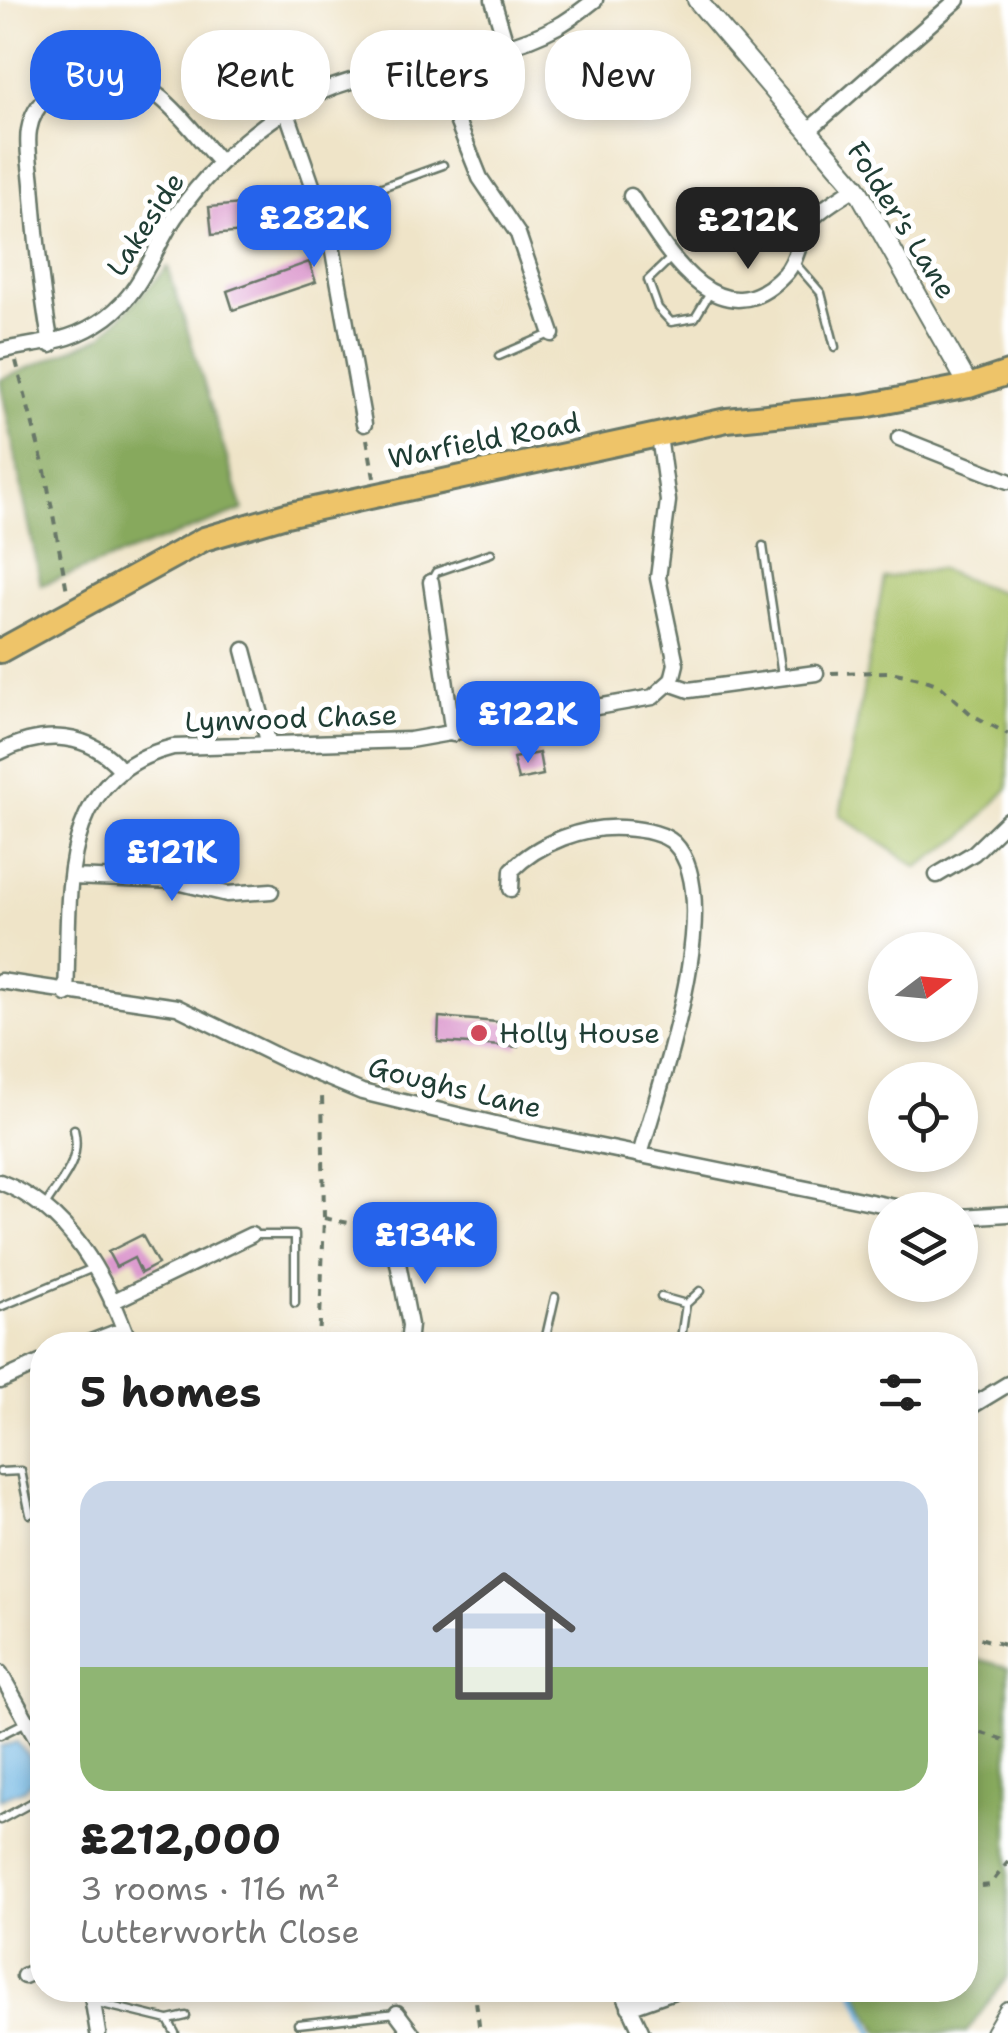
<!DOCTYPE html>
<meta charset="utf-8">
<style>
:root{--surface:#fff;--page:#f6f6f6;--text:#222;--muted:#767676;--accent:#2563eb}
body{margin:0;font-family:"Shantell Sans",sans-serif;background:var(--page);color:var(--text);height:100vh;display:flex;flex-direction:column;font-size:38px;white-space:nowrap}
*{box-sizing:border-box;margin:0}
p{font-size:32px;color:var(--muted)}
.icon{flex:none;width:55px;height:55px;fill:none;stroke:currentColor;stroke-width:2;stroke-linecap:round;stroke-linejoin:round}
.map{position:relative;flex:1;overflow:hidden}
.drawer{position:absolute;left:30px;top:1332px;width:948px;height:670px;display:flex;flex-direction:column;background:var(--surface);border-radius:40px;box-shadow:0 5px 15px #0003}
.drawer>*{flex:none}
.hud{position:absolute;left:30px;top:30px;width:950px;height:90px;display:flex;gap:20px}
.needle{width:65px;rotate:74deg}
.tools{position:absolute;left:868px;top:932px;display:grid;gap:20px}
.tools a{display:grid;place-items:center;width:110px;height:110px;border-radius:50%;background:var(--surface);box-shadow:0 5px 15px #0003;font-size:50px}
.price{position:absolute;translate:-50% -85px;padding:0 22px;border-radius:20px;background:var(--accent);color:#fff;font-size:32px;line-height:65px;filter:drop-shadow(0 2px 5px #0008)}
.price::after{content:'';position:absolute;left:50%;top:60px;width:30px;height:22px;margin-left:-15px;background:inherit;clip-path:polygon(0 0,100% 0,50% 100%)}
.price.selected{background:#222;color:#fff}
ul{padding:0;list-style:none}
li{display:grid;align-content:center;gap:20px;height:530px;padding:0 50px}
li span{display:grid;place-items:center;height:310px;border-radius:30px;color:#555}
li>.icon{margin-inline-start:auto}
span .icon{width:180px;height:180px;fill:#fffc;stroke-width:1}
li b{font-size:42px}
h2{display:flex;justify-content:space-between;align-items:center;height:120px;padding:0 50px;font-size:42px}
.chip{padding:0 35px;border-radius:40px;background:var(--surface);box-shadow:0 5px 15px #0003;font-size:35px;line-height:90px}
.chip.selected{background:var(--accent);color:#fff}
.map>svg:first-child{display:block}
.green{fill:#aac369;stroke:#64804e;stroke-width:2.5}
.forest{fill:#87a95d;stroke:#537348;stroke-width:2.5}
.water{fill:#69b2e1;stroke:#44788a;stroke-width:2.5}
.lines{fill:none;stroke-linecap:round;stroke-linejoin:round}
.stream{stroke:#69b2e1;stroke-width:5}
.building{fill:#db98cd}
.service-casing{stroke:#687768;stroke-width:11}
.minor-casing{stroke:#687768;stroke-width:19}
.tertiary-casing{stroke:#687768;stroke-width:22}
.primary-casing{stroke:#687768;stroke-width:28}
.path{stroke:#687768;stroke-width:4;stroke-dasharray:8 8;stroke-linecap:butt}
.service{stroke:#fff;stroke-width:6}
.minor{stroke:#fff;stroke-width:14}
.tertiary{stroke:#fff;stroke-width:18}
.primary{stroke:#eec469;stroke-width:22}
.poi-dot{fill:#d1495b;stroke:#fff;stroke-width:4}
.labels{text-anchor:middle;stroke-width:10;stroke-linejoin:round;paint-order:stroke}
.street-label{font-size:28px;fill:#1f3d34;stroke:#fff}
.poi-label{font-size:28px;fill:#1f3d34;stroke:#fff;text-anchor:start}
</style>
<div class="map">
<svg width="1008" height="2033" viewBox="0 0 1008 2033">
<rect width="100%" height="100%" fill="#fff"/>
<filter id="ink" filterUnits="userSpaceOnUse"><feTurbulence type="fractalNoise" baseFrequency=".01" numOctaves="2"/><feDisplacementMap in="SourceGraphic" scale="20" xChannelSelector="R" yChannelSelector="G"/><feConvolveMatrix kernelMatrix="1 2 1 2 8 2 1 2 1" color-interpolation-filters="sRGB"/></filter>
<filter id="wash" filterUnits="userSpaceOnUse"><feTurbulence type="fractalNoise" baseFrequency=".0048" numOctaves="4" result="noise"/><feDisplacementMap in="SourceGraphic" scale="40" xChannelSelector="R" yChannelSelector="G"/><feGaussianBlur stdDeviation="2.25" result="paint"/><feColorMatrix in="noise" values="0 0 0 0 0 0 0 0 0 0 0 0 0 0 0 0 0 1.4 0 .05"/><feComposite in="paint" operator="in"/></filter>
<g filter="url(#wash)">
<rect width="100%" height="100%" fill="#efe4c8"/>
<path class="green" d="M 938,569 L 1008,595 L 1008,788 L 963,837 L 917,867 L 840,815 L 884,578 Z"/>
<path class="forest" d="M 168,267 L 243,510 L 41,585 L 0,380 L 101,337 Z
M 965,1656 L 1008,1667 L 1008,1976 L 966,2033 L 880,2033 L 856,1990 L 965,1990 Z"/>
<path class="water" d="M 17,1742 L 29,1757 L 36,1777 L 23,1790 L 0,1799 L 0,1747 Z"/>
<g class="lines">
<path class="stream" d="M 854,1990 L 873,2033"/>
</g>
<g id="blocks">
<path class="building" d="M 292,199 L 295,227 L 212,235 L 209,207 Z
M 309,262 L 316,282 L 233,310 L 227,291 Z
M 539,753 L 543,775 L 518,780 L 513,758 Z
M 439,1017 L 520,1024 L 518,1047 L 438,1042 Z
M 142,1235 L 158,1264 L 141,1273 L 134,1258 L 116,1267 L 108,1252 Z"/>
</g>
</g>
<g filter="url(#ink)">
<use href="#blocks" fill-opacity="0" stroke="#687768" stroke-width="2.5"/>
<g class="lines">
<g class="service-casing">
<path id="service" d="M 321,209 L 443,165
M 671,258 L 648,280 L 658,308 L 671,322 L 695,318 L 710,293
M 794,262 L 821,293 L 835,347
M 499,356 L 550,334
M 763,546 L 782,675
M 431,581 L 436,572 L 491,553
M 45,1206 C 61,1180 82,1162 74,1129
M 252,1235 L 295,1235 L 295,1303
M 661,1297 L 686,1304
M 0,1307 L 93,1268
M 544,1345 L 555,1297
M 680,1345 L 686,1304 L 700,1291
M 0,1472 L 21,1471 L 30,1514
M 0,1735 L 26,1722
M 0,1820 L 42,1797
M 94,2002 L 168,2020 L 175,2033
M 169,2020 L 186,2016
M 298,2024 L 396,2013"/>
</g>
<g class="minor-casing">
<path id="minor" d="M 493,0 L 506,44
M 433,61 L 480,178 L 518,234 L 552,334
M 286,110 L 331,240 L 364,424
M 810,129 L 957,0
M 631,196 C 662,244 718,346 785,274 C 799,259 799,234 812,219 C 823,207 842,197 856,187
M 51,345 C 41,291 36,239 32,184 C 31,168 26,146 29,130 C 39,72 122,65 161,98 C 182,115 200,140 219,161
M 0,351 C 42,341 68,345 107,317 C 142,291 152,252 175,217 C 205,174 239,141 283,112 C 367,56 473,72 558,26 C 571,19 583,9 595,0
M 899,438 L 1008,481
M 431,582 L 453,734
M 244,650 L 268,741
M 669,683 L 689,690 L 816,673
M 0,752 C 43,730 90,731 122,771
M 937,875 L 974,853 L 1008,820
M 72,877 L 173,881 L 227,894 L 271,891
M 511,889 L 512,870 C 538,843 585,825 623,828 C 639,829 662,832 674,843 C 728,898 658,1089 640,1155
M 0,981 L 177,1007 L 285,1060 L 362,1092 L 528,1132 L 910,1210
M 66,994 C 71,897 53,777 173,747 L 410,740 L 653,697 L 672,680 L 676,664 L 658,578 L 668,501 L 659,436
M 0,1182 C 70,1209 106,1277 130,1345
M 960,1217 L 1008,1214
M 392,1232 L 410,1325 L 408,1345
M 112,1302 L 251,1235
M 83,1345 L 124,1329
M 0,1381 L 42,1362
M 965,1410 L 1008,1384
M 0,1673 L 42,1748
M 24,1976 L 42,1968
M 91,1990 L 98,2033
M 622,1990 L 642,2033
M 629,2007 L 677,1990
M 397,2013 L 412,2033"/>
</g>
<g class="tertiary-casing">
<path id="tertiary" d="M 697,0 L 856,187 L 969,386
M 995,2033 L 1008,2011"/>
</g>
<g class="primary-casing">
<path id="primary" d="M 0,651 L 204,539 L 286,515 L 727,420 L 864,406 L 969,386 L 1008,373"/>
</g>
<path class="path" d="M 16,361 L 45,471 L 67,591
M 367,439 L 374,478
M 831,673 L 890,672 L 920,678 L 939,685 L 972,715 L 1008,734
M 324,1218 L 378,1229
M 319,1345 L 324,1218 L 322,1092
M 965,1634 L 1008,1646
M 965,1728 L 1008,1741
M 965,1888 L 990,1885 L 1008,1862
M 466,1990 L 476,2001 L 480,2033"/>
<use href="#service" class="service"/>
<use href="#minor" class="minor"/>
<use href="#tertiary" class="tertiary"/>
<use href="#primary" class="primary"/>
</g>
</g>
<circle class="poi-dot" cx="479" cy="1033" r="10"/>
<g class="labels">
<g class="street-label">
<text transform="translate(902 220) rotate(58)" y="10">Folder's Lane</text>
<text transform="translate(145 224) rotate(-57)" y="10">Lakeside</text>
<text transform="translate(484 440) rotate(-11)" y="10">Warfield Road</text>
<text transform="translate(291 718) rotate(-2)" y="10">Lynwood Chase</text>
<text transform="translate(455 1087) rotate(14)" y="10">Goughs Lane</text>
</g>
<g class="poi-label">
<text x="499" y="1043">Holly House</text>
</g>
</g>
</svg>
<div class="tools">
<a><svg class="needle" viewBox="-14 -14 28 28"><path d="M0-13l5 13h-10z" fill="#e53935"/><path d="M0 13l5-13h-10z" fill="#767676"/></svg></a>
<a><svg class="icon" aria-label="locate" viewBox="0 0 24 24"><circle cx="12" cy="12" r="6"/><path d="M12 2v4M12 18v4M2 12h4M18 12h4"/></svg></a>
<a><svg class="icon" aria-label="layers" viewBox="0 0 24 24"><path d="M12 4l9 5-9 5-9-5zM3 14l9 5 9-5"/></svg></a>
</div>
<b class="price" style="left:314px;top:270px">£282K</b>
<b class="price selected" style="left:748px;top:272px">£212K</b>
<b class="price" style="left:528px;top:766px">£122K</b>
<b class="price" style="left:172px;top:904px">£121K</b>
<b class="price" style="left:425px;top:1287px">£134K</b>
<div class="hud">
<a class="chip selected">Buy</a>
<a class="chip">Rent</a>
<a class="chip">Filters</a>
<a class="chip">New</a>
</div>
<section class="drawer">
<h2>5 homes<svg class="icon" aria-label="filters" viewBox="0 0 24 24"><path d="M4 7h16M4 17h16"/><circle cx="9" cy="7" r="2"/><circle cx="15" cy="17" r="2"/></svg></h2>
<ul>
<li><span style="background:linear-gradient(#c9d6e8 60%,#8fb573 0)"><svg class="icon" aria-label="home" viewBox="0 0 24 24"><path d="M3 11l9-7 9 7M6 9v11h12V9"/></svg></span><div><b>£212,000</b><p>3 rooms · 116 m²</p><p>Lutterworth Close</p></div></li>
</ul>
</section>
</div>
